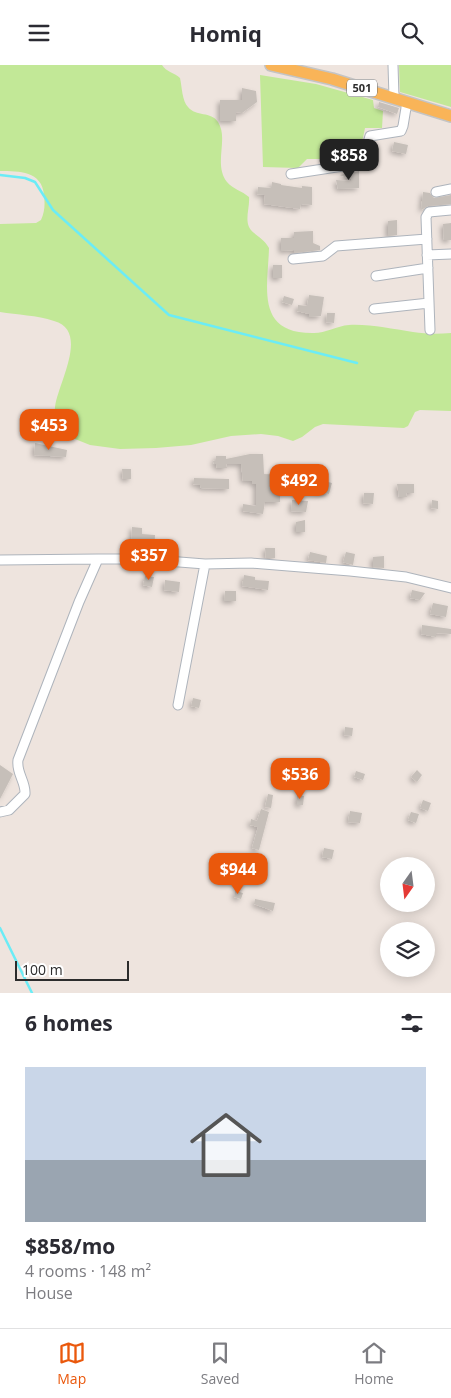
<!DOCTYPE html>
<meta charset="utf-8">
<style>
:root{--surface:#fff;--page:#f7f7f7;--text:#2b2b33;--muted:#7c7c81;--line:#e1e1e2;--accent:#ea580c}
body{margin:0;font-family:"Open Sans",sans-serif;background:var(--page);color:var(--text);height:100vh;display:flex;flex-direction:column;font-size:19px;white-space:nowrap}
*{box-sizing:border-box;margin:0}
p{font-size:16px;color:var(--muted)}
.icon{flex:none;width:28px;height:28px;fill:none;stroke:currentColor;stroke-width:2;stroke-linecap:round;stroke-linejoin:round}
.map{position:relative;height:928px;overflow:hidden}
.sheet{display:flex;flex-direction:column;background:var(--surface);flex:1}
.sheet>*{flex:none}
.needle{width:32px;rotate:194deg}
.controls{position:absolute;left:380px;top:792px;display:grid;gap:10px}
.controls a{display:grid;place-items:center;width:55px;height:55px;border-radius:50%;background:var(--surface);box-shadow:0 2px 12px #0003;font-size:25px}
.scale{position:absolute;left:15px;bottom:12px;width:114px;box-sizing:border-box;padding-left:5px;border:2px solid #2c2c2c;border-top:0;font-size:14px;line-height:18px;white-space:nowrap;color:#2c2c2c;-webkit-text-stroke:4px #fff;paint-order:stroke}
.price{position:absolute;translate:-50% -42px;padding:0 11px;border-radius:10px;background:var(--accent);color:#fff;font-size:16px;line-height:32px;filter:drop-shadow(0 1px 2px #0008)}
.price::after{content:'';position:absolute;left:50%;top:30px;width:15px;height:11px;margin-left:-8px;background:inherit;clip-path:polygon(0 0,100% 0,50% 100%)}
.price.current{background:#222;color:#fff}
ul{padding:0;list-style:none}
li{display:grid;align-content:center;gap:10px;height:265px;padding:0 25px}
li span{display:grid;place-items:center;height:155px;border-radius:0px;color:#555}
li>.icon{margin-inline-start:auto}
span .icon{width:90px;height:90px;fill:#fffc;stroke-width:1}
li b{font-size:21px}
h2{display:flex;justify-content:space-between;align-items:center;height:60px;padding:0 25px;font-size:21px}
header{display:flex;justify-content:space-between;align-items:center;height:65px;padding:0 25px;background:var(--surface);font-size:22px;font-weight:700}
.dock{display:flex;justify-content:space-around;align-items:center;height:70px;border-top:1px solid var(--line);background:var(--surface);font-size:14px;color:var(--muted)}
.dock a{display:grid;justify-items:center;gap:2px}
.dock .current{color:var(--accent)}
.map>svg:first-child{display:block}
.green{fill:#c2e897}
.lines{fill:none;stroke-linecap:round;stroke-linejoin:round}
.stream{stroke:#6becf6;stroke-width:2.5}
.building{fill:#c6bfb9;filter:url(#shadow)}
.minor-casing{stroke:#aeb4bc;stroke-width:11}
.major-casing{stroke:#c4c4c4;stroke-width:14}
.minor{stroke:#fff;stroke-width:9}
.major{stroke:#f9b458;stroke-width:11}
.labels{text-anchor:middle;stroke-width:5;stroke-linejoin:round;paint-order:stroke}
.shield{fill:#fff;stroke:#6b6b6b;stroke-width:1}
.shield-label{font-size:11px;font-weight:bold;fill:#2c2c2c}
</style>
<header><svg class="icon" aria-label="menu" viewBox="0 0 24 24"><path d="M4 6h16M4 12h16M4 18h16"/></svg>Homiq<svg class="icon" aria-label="search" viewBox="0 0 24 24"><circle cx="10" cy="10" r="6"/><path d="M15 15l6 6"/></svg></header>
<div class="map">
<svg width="451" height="928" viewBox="0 0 451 928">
<defs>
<filter id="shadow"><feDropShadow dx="-2.5" dy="2.5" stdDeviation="2.5" flood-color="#0004"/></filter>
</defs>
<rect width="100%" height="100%" fill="#eee4de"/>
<path class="green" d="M 0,0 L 162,0 C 166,7 175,8 180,13 C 182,22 182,36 188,42 C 196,52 211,46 218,57 C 229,74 213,99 227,117 C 233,124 242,126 249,132 C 250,141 245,153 249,162 C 252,169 263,172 269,183 C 268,221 255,268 312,268 C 324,269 336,261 349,260 C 371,259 391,264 413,267 C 426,269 438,269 451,268 L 451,346 L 420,345 L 415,347 L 408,361 L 404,363 L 323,359 L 315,362 L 302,372 L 293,376 L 278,371 L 261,369 L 231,371 L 191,380 L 156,383 L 120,384 L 90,380 L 60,368 C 56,360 54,352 55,342 C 58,318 90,266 54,256 C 37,250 17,250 0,247 L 0,159 L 36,158 L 41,155 C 45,146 45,139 44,130 C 42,106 19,106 0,106 Z
M 399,0 L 451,0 L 451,42 L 400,27 Z
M 260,10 L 316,19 L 373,35 L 374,43 L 383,46 L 382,63 L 365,63 C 359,94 356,95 325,100 L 320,94 L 307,94 L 298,103 L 263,102 Z"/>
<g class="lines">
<path class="stream" d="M 0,110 L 25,113 L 35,117 L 53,145 L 169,250 L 357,298
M 0,863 L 32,928"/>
</g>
<path class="building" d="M 242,23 L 256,26 L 257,37 L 242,48 L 236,47 L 236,56 L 220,56 L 220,35 L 242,35 Z
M 379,37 L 399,43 L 397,49 L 378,42 Z
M 394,77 L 408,80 L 406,89 L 392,86 Z
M 359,106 L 359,123 L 338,124 L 336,115 L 351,116 L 351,114 L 339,110 Z
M 272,117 L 281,119 L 281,120 L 302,123 L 302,121 L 312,122 L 312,140 L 301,139 L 300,144 L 264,139 L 265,130 L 257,129 L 258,122 L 271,123 Z
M 423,127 L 430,128 L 434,133 L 451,130 L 451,139 L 428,141 L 421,145 Z
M 397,155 L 397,170 L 388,171 L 388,156 Z
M 451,158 L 451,175 L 444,175 L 443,159 Z
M 313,166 L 313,178 L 320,181 L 320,185 L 294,188 L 294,185 L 281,186 L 281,173 L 294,173 L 294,167 Z
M 273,200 L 282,200 L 282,213 L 273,213 Z
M 309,230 L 324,232 L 321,251 L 309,252 L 309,249 L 297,246 L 298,240 L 307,241 Z
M 284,231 L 294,234 L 292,240 L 282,237 Z
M 327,248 L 335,248 L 334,258 L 326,257 Z
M 35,378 L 67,385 L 66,392 L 34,390 Z
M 250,389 L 263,389 L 264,409 L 287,410 L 287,413 L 301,414 L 300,424 L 297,423 L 297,426 L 280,422 L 280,437 L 265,437 L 263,449 L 243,446 L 243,439 L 256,441 L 256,419 L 252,419 L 252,416 L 243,416 L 241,399 L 226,399 L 227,403 L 217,403 L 216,399 L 214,399 L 213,396 L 216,395 L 216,391 L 226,391 L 226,394 Z
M 122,404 L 131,404 L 131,414 L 123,414 Z
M 194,413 L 229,414 L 229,424 L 201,423 L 200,420 L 193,419 Z
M 320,415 L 332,418 L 329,429 L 317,426 Z
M 397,419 L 414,419 L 414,428 L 406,428 L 407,432 L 399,432 Z
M 364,428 L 374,428 L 373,439 L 363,438 Z
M 292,435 L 308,436 L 306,447 L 291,446 Z
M 432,435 L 438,436 L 438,444 L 431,443 Z
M 305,455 L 305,467 L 296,467 L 296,457 Z
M 132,462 L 142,463 L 142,469 L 155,470 L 154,486 L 149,485 L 149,488 L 142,488 L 142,482 L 131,481 Z
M 265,483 L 275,483 L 275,493 L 266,493 Z
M 310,487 L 327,491 L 326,498 L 308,495 Z
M 346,487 L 355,489 L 353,500 L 343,497 Z
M 384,491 L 384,503 L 373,502 L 373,492 Z
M 244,510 L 255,512 L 255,515 L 269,516 L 268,525 L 242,521 Z
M 145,511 L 154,512 L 152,522 L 143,520 Z
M 165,515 L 180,517 L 179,527 L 164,525 Z
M 412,525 L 425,528 L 420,535 L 410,533 Z
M 225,526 L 236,526 L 236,536 L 224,536 Z
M 433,538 L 448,541 L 446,552 L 430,549 Z
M 422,560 L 451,564 L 451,569 L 436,568 L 436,572 L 421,569 Z
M 193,633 L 201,635 L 199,643 L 191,641 Z
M 345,662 L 353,663 L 352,671 L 344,670 Z
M 0,700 L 13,709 L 0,734 Z
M 417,705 L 422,710 L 417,717 L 411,712 Z
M 356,706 L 365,709 L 363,715 L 354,712 Z
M 268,729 L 273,730 L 271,743 L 265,742 Z
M 297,730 L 304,731 L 303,740 L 297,740 Z
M 423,735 L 431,738 L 428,746 L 420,743 Z
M 261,744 L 269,747 L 259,785 L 252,783 L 258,762 L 250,760 L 251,754 L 257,756 Z
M 350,746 L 362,748 L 360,758 L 348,757 Z
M 411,747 L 419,749 L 416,758 L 408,755 Z
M 324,783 L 334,785 L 332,794 L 322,792 Z
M 235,826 L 243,828 L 241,834 L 234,832 Z
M 255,834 L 275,838 L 273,846 L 254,839 Z"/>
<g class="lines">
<g class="minor-casing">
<path id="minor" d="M 393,0 L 394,32
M 291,109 L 356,99 C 368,92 366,83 370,71 L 401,66 L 403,61 L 407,37
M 436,127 L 451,124
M 427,190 L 451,189
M 293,194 L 323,191 L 336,181 L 427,174
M 376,211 L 428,203
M 374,244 L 429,238
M 430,265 L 426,152 L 429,147 L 451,145
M 98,494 L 141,494 L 205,499
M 0,495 L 98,494 L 79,537 L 18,695 C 16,708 26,717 25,729 L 9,745 L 0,747
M 178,640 L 205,499 L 251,498 L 350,506 L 406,512 L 451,523"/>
</g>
<g class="major-casing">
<path id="major" d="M 271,0 L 332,14 L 451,51"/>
</g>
<use href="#minor" class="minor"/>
<use href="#major" class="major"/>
</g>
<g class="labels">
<rect class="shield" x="347" y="14.5" width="30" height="17" rx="4"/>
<g class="shield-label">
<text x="362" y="27">501</text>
</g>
</g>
</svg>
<div class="controls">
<a><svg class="needle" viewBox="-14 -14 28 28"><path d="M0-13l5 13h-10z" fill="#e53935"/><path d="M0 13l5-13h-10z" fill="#7c7c81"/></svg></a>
<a><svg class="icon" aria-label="layers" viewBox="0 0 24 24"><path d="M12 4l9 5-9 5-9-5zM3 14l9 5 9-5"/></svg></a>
</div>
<div class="scale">100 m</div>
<b class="price current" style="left:349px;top:116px">$858</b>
<b class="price" style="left:49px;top:386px">$453</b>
<b class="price" style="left:299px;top:441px">$492</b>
<b class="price" style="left:149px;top:516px">$357</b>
<b class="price" style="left:300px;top:735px">$536</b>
<b class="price" style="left:238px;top:830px">$944</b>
</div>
<section class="sheet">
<h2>6 homes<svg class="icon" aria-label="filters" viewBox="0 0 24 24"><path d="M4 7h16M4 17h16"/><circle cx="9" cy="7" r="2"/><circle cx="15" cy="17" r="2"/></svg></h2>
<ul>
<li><span style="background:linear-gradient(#c9d6e8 60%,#9aa5b1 0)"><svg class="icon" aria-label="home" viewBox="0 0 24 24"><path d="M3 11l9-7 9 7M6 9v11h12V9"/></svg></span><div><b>$858/mo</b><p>4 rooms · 148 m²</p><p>House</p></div></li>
</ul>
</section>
<nav class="dock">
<a class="current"><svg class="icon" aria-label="map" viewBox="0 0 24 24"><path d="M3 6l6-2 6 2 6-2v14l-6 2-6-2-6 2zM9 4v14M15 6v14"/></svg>Map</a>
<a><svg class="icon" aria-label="saved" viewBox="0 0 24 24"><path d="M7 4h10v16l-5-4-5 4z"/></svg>Saved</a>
<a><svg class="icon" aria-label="home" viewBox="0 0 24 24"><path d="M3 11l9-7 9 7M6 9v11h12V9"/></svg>Home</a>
</nav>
